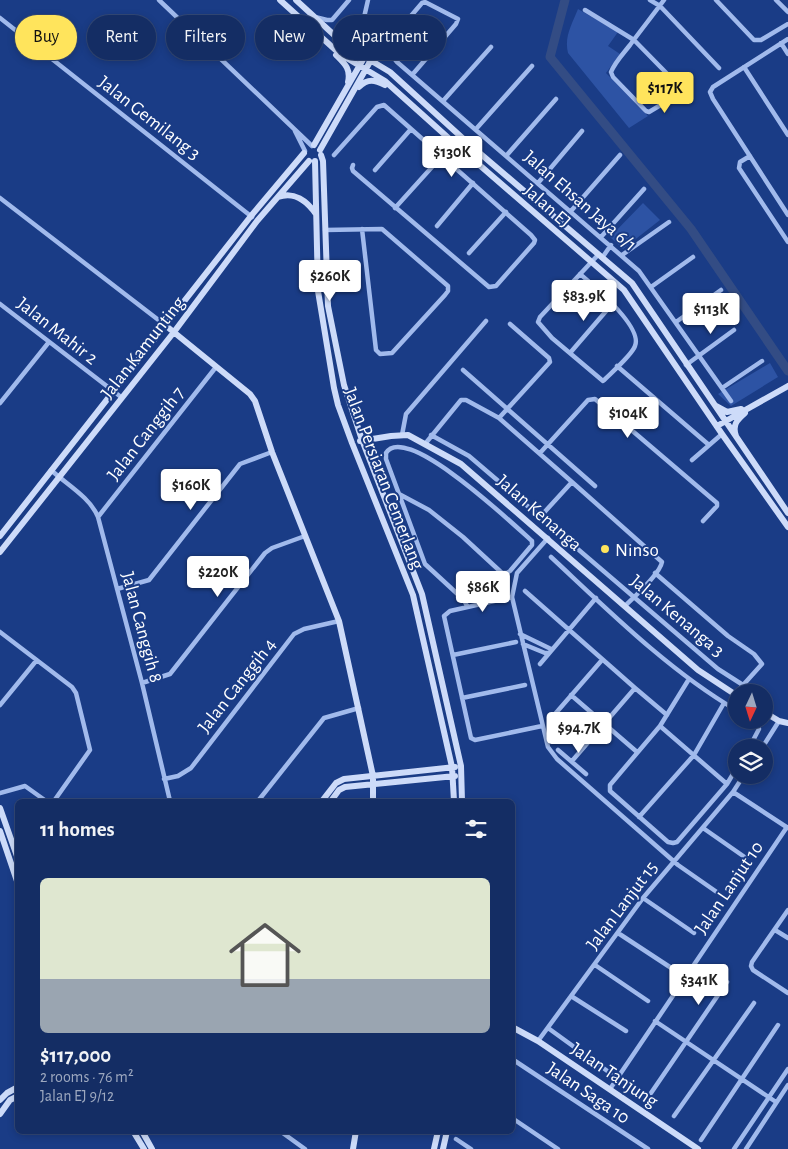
<!DOCTYPE html>
<meta charset="utf-8">
<style>
:root{--surface:#142d64;--page:#1d356a;--text:#f1f3f6;--muted:#9da8bf;--line:#334978;--accent:#ffe45c}
body{margin:0;font-family:"Alegreya Sans",sans-serif;background:var(--page);color:var(--text);height:100vh;display:flex;flex-direction:column;font-size:19px;white-space:nowrap}
*{box-sizing:border-box;margin:0}
p{font-size:16px;color:var(--muted)}
.icon{flex:none;width:28px;height:28px;fill:none;stroke:currentColor;stroke-width:2;stroke-linecap:round;stroke-linejoin:round}
.map{position:relative;flex:1;overflow:hidden}
.sheet{position:absolute;left:15px;top:799px;width:500px;height:335px;display:flex;flex-direction:column;background:var(--surface);border-radius:8px;box-shadow:0 2px 8px #0003,0 0 0 1px var(--line)}
.sheet>*{flex:none}
.banner{position:absolute;left:15px;top:15px;width:500px;height:45px;display:flex;gap:10px}
.needle{width:32px;rotate:184deg}
.tools{position:absolute;left:728px;top:684px;display:grid;gap:10px}
.tools a{display:grid;place-items:center;width:45px;height:45px;border-radius:50%;background:var(--surface);box-shadow:0 2px 8px #0003,0 0 0 1px var(--line);font-size:25px}
.price{position:absolute;translate:-50% -42px;padding:0 11px;border-radius:5px;background:#fff;color:#222;font-size:16px;line-height:32px;filter:drop-shadow(0 1px 2px #0008)}
.price::after{content:'';position:absolute;left:50%;top:30px;width:15px;height:11px;margin-left:-8px;background:inherit;clip-path:polygon(0 0,100% 0,50% 100%)}
.price.active{background:var(--accent);color:#111}
ul{padding:0;list-style:none}
li{display:grid;align-content:center;gap:10px;height:265px;padding:0 25px}
li+li{border-top:1px solid var(--line)}
li span{display:grid;place-items:center;height:155px;border-radius:8px;color:#555}
li>.icon{margin-inline-start:auto}
span .icon{width:90px;height:90px;fill:#fffc;stroke-width:1}
li b{font-size:21px}
h2{display:flex;justify-content:space-between;align-items:center;height:60px;padding:0 25px;font-size:21px}
.tag{padding:0 18px;border-radius:22px;background:var(--surface);box-shadow:0 2px 8px #0003,0 0 0 1px var(--line);font-size:18px;line-height:45px}
.tag.active{background:var(--accent);color:#111}
.map>svg:first-child{display:block}
.green{fill:#2d53a4}
.lines{fill:none;stroke-linecap:round;stroke-linejoin:round}
.river{stroke:#334c84;stroke-width:9}
.street{stroke:#a1baec;stroke-width:4.5}
.secondary{stroke:#cddbf9;stroke-width:6}
.poi-dot{fill:#ffe45c;stroke:#1a3c86;stroke-width:2}
.labels{text-anchor:middle;stroke-width:4;stroke-linejoin:round;paint-order:stroke}
.street-label{font-size:19px;fill:#fff;stroke:#1a3c86}
.poi-label{font-size:19px;fill:#fff;stroke:#1a3c86;text-anchor:start}
</style>
<div class="map">
<svg width="788" height="1149" viewBox="0 0 788 1149">
<rect width="100%" height="100%" fill="#1a3c86"/>
<path class="green" d="M 578,9 L 618,32 L 608,46 L 620,54 L 606,73 L 648,116 L 629,128 L 568,53 C 564,37 572,24 578,9 Z
M 643,203 L 660,220 L 623,249 L 610,237 Z
M 770,363 L 778,377 L 731,406 L 718,394 Z"/>
<g class="lines">
<path class="river" d="M 565,0 L 550,57 L 691,229 L 788,371"/>
<path class="street" d="M 159,0 L 312,146
M 650,0 L 660,6 L 719,68
M 716,0 L 754,40 L 761,40 L 788,24
M 776,0 L 788,12
M 585,10 L 634,40 L 684,91 L 649,112 L 646,111 L 613,77 L 611,72 C 615,62 623,54 630,45 C 641,30 653,15 664,0
M 315,17 L 327,20 L 332,20 L 349,0
M 0,18 L 252,217
M 360,35 L 368,0
M 788,39 L 713,87 L 710,92 L 713,99 L 788,215
M 781,43 L 788,54
M 744,67 L 788,135
M 412,75 L 456,24 L 458,19 L 425,2 L 422,3 L 387,44 L 386,48 L 397,62 L 639,271 L 731,401
M 443,101 L 491,47
M 476,129 L 532,66
M 295,131 L 305,151
M 334,155 L 377,107 L 384,105 L 531,235 L 535,240 L 534,243 L 496,286 L 489,287 L 353,171 L 352,168 L 353,165
M 506,156 L 556,99
M 750,156 L 740,162 L 739,168 L 788,242
M 375,170 L 411,129
M 538,183 L 582,131
M 0,198 L 165,325
M 395,208 L 460,136
M 571,211 L 620,155
M 437,226 L 473,183
M 325,230 L 382,229 L 448,286 L 448,291 L 445,295 L 392,353 L 380,354 L 376,350 L 362,229
M 601,237 L 644,189
M 469,253 L 506,212
M 622,255 L 669,222
M 602,258 L 611,245
M 580,274 C 593,285 643,327 635,346 C 632,355 611,373 603,381 L 552,338 L 538,322 L 540,317 L 598,255
M 651,287 L 693,257
M 0,304 L 121,397
M 676,322 L 721,290
M 570,353 L 613,303
M 686,365 L 734,330
M 617,366 L 709,445
M 463,370 L 595,486
M 722,388 L 762,361
M 0,403 L 49,342
M 499,418 L 550,362 L 549,358 L 510,324
M 402,435 L 406,414 L 486,321
M 431,435 L 469,456 L 718,669 L 743,685
M 425,444 L 461,400 L 466,400 L 499,418 L 572,482 L 540,517
M 540,453 L 588,400 L 595,399 L 717,503 L 717,506 L 703,521
M 692,460 L 722,434
M 51,470 C 66,484 90,497 98,517 L 142,683 L 170,801
M 572,482 L 662,562 C 660,574 634,597 625,606
M 399,494 L 429,510 L 463,537 L 502,573
M 98,517 L 216,367
M 548,538 L 517,573 L 512,597 L 548,747 L 557,759 L 678,865 L 721,895
M 551,557 C 609,611 668,670 736,710
M 655,573 L 728,636 L 754,654 L 762,664 L 735,694
M 117,589 L 149,580 L 240,464 L 272,452
M 525,591 L 635,688 L 667,715
M 512,597 L 450,611 L 444,616 L 471,738 L 475,740 L 542,726
M 467,606 L 464,600 L 425,564 L 386,459 L 386,453 C 405,421 514,525 532,541 L 532,545 L 510,571 L 507,573 L 502,573 C 490,584 489,586 494,601
M 0,632 L 72,687 L 76,693 L 90,750 L 54,801
M 520,634 L 551,649
M 523,644 L 545,653 L 548,653
M 453,655 L 516,642
M 540,664 L 596,598
M 689,679 L 660,726 L 610,785 L 610,791 L 668,842 L 673,843 L 677,842 L 727,784 L 736,769
M 142,683 L 170,674 L 265,553 L 272,548 L 305,536
M 571,695 L 637,752
M 462,698 L 525,685
M 0,705 L 36,661
M 550,716 L 555,714 L 602,660
M 660,726 L 727,784
M 749,748 L 759,729 L 758,723 L 754,720
M 762,748 L 779,721
M 558,750 L 586,774
M 572,761 L 635,688
M 164,779 L 178,776 L 191,768 L 294,634 L 304,629 L 339,621
M 733,792 L 788,828
M 0,793 L 25,786 L 46,801
M 258,801 L 324,718 L 359,708
M 639,817 L 694,755 L 724,703
M 703,828 L 746,858
M 643,898 L 694,933
M 788,910 L 752,962 L 751,966 L 753,970 L 788,993
M 775,930 L 788,938
M 618,933 L 685,977
M 595,965 L 648,1001
M 571,996 L 626,1031
M 655,1021 L 776,1102
M 548,1028 L 617,1078
M 538,1041 L 643,898 L 733,792 L 744,775
M 512,1059 L 648,1149
M 610,1089 L 787,827
M 651,1093 L 727,982
M 674,1116 L 754,1003
M 512,1118 L 558,1149
M 280,1131 L 305,1149
M 456,1139 L 471,1149
M 701,1140 L 778,1025
M 734,1149 L 788,1069
M 746,1149 L 788,1085"/>
<path class="secondary" d="M 280,0 L 340,54 L 385,81 L 454,143 L 624,290 L 722,434 L 788,527
M 296,0 L 345,45 L 390,72 L 469,144 L 632,283 L 788,513
M 336,55 C 345,64 351,69 348,82
M 359,87 C 368,78 375,80 385,85
M 314,145 L 365,56
M 320,150 L 371,60
M 321,155 L 323,161 L 328,306 L 344,385 L 362,440 L 422,594 L 461,766 L 462,801
M 315,161 L 318,291 L 334,388 L 338,405 L 352,443 L 413,595 L 452,767 L 454,801
M 278,197 C 294,191 307,201 316,214
M 165,325 L 250,394 L 255,401 L 272,452 L 339,621 L 373,776 L 373,801
M 716,406 L 727,412 L 741,409
M 717,426 L 788,386
M 736,436 C 732,425 737,420 745,413
M 360,441 L 391,436 L 408,435 L 461,464 L 698,670 L 736,695
M 0,536 L 251,216 L 304,153
M 0,552 L 174,332 L 257,221 L 309,161
M 764,712 L 779,721 L 788,723
M 322,801 L 336,783 L 344,779 L 455,767
M 331,801 L 339,790 L 345,787 L 455,776
M 0,808 L 18,859
M 0,831 L 18,884
M 512,1027 L 538,1041 L 698,1149
M 0,1100 L 7,1093 L 18,1087
M 0,1114 L 10,1100 L 18,1096
M 133,1131 L 144,1149
M 142,1131 L 152,1149
M 353,1149 L 356,1131
M 434,1149 L 438,1131
M 443,1149 L 447,1131"/>
</g>
<circle class="poi-dot" cx="605" cy="549" r="5"/>
<g class="labels">
<g class="street-label">
<text transform="translate(150 117) rotate(38)" y="7">Jalan Gemilang 3</text>
<text transform="translate(581 200) rotate(41)" y="7">Jalan Ehsan Jaya 6/1</text>
<text transform="translate(548 205) rotate(41)" y="7">Jalan EJ</text>
<text transform="translate(58 330) rotate(38)" y="7">Jalan Mahir 2</text>
<text transform="translate(142 347) rotate(-52)" y="7">Jalan Kamunting</text>
<text transform="translate(145 433) rotate(-52)" y="7">Jalan Canggih 7</text>
<text transform="translate(385 478) rotate(69)" y="7">Jalan Persiaran Cemerlang</text>
<text transform="translate(540 512) rotate(41)" y="7">Jalan Kenanga</text>
<text transform="translate(678 615) rotate(40)" y="7">Jalan Kenanga 3</text>
<text transform="translate(143 627) rotate(75)" y="7">Jalan Canggih 8</text>
<text transform="translate(236 685) rotate(-52)" y="7">Jalan Canggih 4</text>
<text transform="translate(728 887) rotate(-56)" y="7">Jalan Lanjut 10</text>
<text transform="translate(621 905) rotate(-53)" y="7">Jalan Lanjut 15</text>
<text transform="translate(615 1074) rotate(34)" y="7">Jalan Tanjung</text>
<text transform="translate(589 1092) rotate(34)" y="7">Jalan Saga 10</text>
</g>
<g class="poi-label">
<text x="615" y="556">Ninso</text>
</g>
</g>
</svg>
<div class="tools">
<a><svg class="needle" viewBox="-14 -14 28 28"><path d="M0-13l5 13h-10z" fill="#e53935"/><path d="M0 13l5-13h-10z" fill="#9da8bf"/></svg></a>
<a><svg class="icon" aria-label="layers" viewBox="0 0 24 24"><path d="M12 4l9 5-9 5-9-5zM3 14l9 5 9-5"/></svg></a>
</div>
<b class="price active" style="left:665px;top:114px">$117K</b>
<b class="price" style="left:452px;top:178px">$130K</b>
<b class="price" style="left:330px;top:302px">$260K</b>
<b class="price" style="left:584px;top:322px">$83.9K</b>
<b class="price" style="left:711px;top:335px">$113K</b>
<b class="price" style="left:628px;top:439px">$104K</b>
<b class="price" style="left:191px;top:511px">$160K</b>
<b class="price" style="left:218px;top:598px">$220K</b>
<b class="price" style="left:483px;top:613px">$86K</b>
<b class="price" style="left:579px;top:754px">$94.7K</b>
<b class="price" style="left:699px;top:1006px">$341K</b>
<div class="banner">
<a class="tag active">Buy</a>
<a class="tag">Rent</a>
<a class="tag">Filters</a>
<a class="tag">New</a>
<a class="tag">Apartment</a>
</div>
<section class="sheet">
<h2>11 homes<svg class="icon" aria-label="filters" viewBox="0 0 24 24"><path d="M4 7h16M4 17h16"/><circle cx="9" cy="7" r="2"/><circle cx="15" cy="17" r="2"/></svg></h2>
<ul>
<li><span style="background:linear-gradient(#dfe7d0 65%,#9aa5b1 0)"><svg class="icon" aria-label="home" viewBox="0 0 24 24"><path d="M3 11l9-7 9 7M6 9v11h12V9"/></svg></span><div><b>$117,000</b><p>2 rooms · 76 m²</p><p>Jalan EJ 9/12</p></div></li>
</ul>
</section>
</div>
